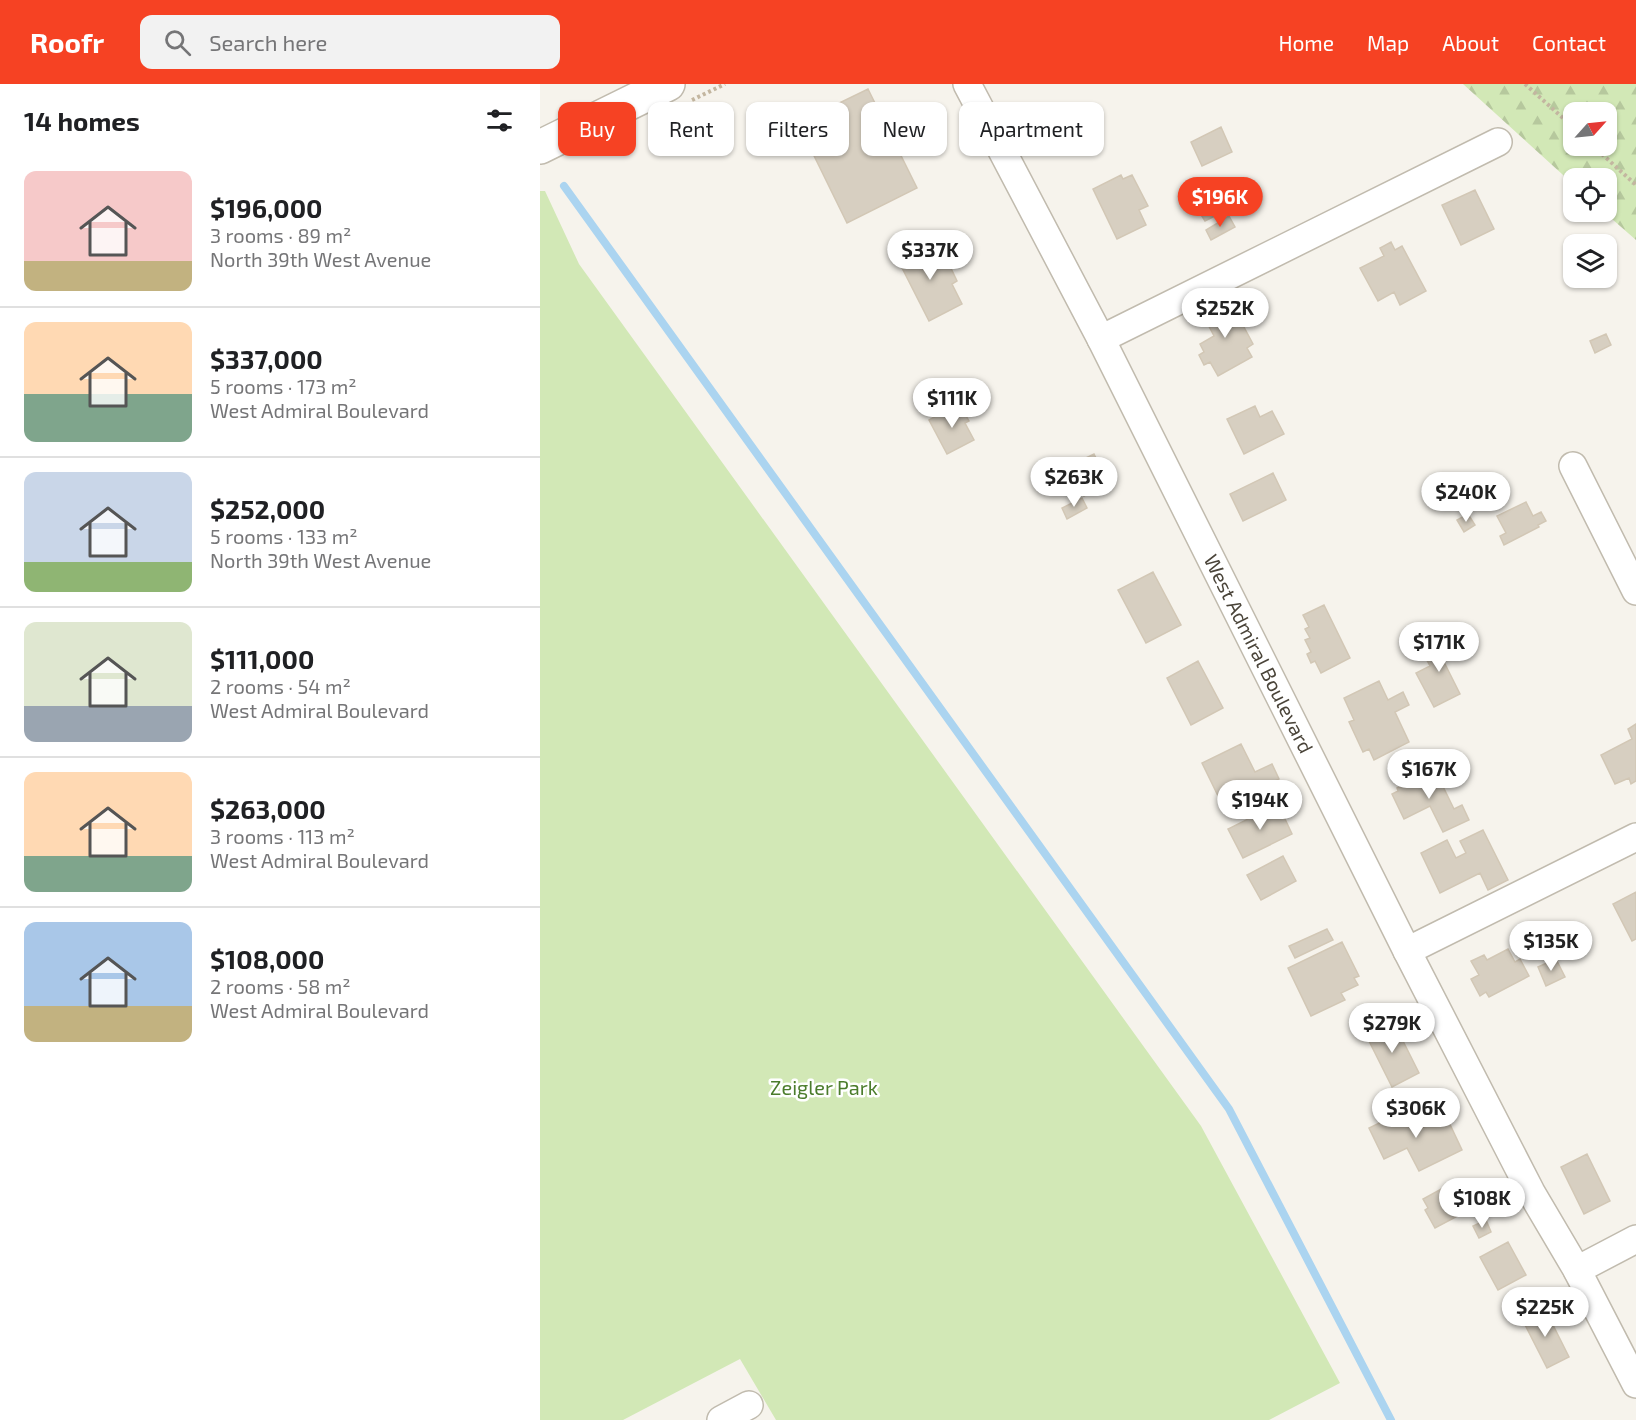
<!DOCTYPE html>
<meta charset="utf-8">
<style>
:root{--surface:#fff;--page:#f2f2f2;--text:#202124;--muted:#757577;--line:#e0e0e0;--accent:#f64223}
body{margin:0;font-family:"Exo 2",sans-serif;background:var(--page);color:var(--text);height:100vh;display:flex;flex-direction:column;font-size:22px;white-space:nowrap}
*{box-sizing:border-box;margin:0}
p{font-size:20px;color:var(--muted)}
.icon{flex:none;width:33px;height:33px;fill:none;stroke:currentColor;stroke-width:2;stroke-linecap:round;stroke-linejoin:round}
.map{position:relative;flex:1;overflow:hidden}
.drawer{display:flex;flex-direction:column;background:var(--surface);width:540px}
.drawer>*{flex:none}
.banner{position:absolute;left:18px;top:18px;width:570px;height:54px;display:flex;gap:12px}
.needle{width:39px;rotate:63deg}
.fabs{position:absolute;left:1023px;top:18px;display:grid;gap:12px}
.fabs a{display:grid;place-items:center;width:54px;height:54px;border-radius:12px;background:var(--surface);box-shadow:0 2px 4px #0004;font-size:30px}
.price{position:absolute;translate:-50% -51px;padding:0 14px;border-radius:21px;background:#fff;color:#222;font-size:20px;line-height:39px;filter:drop-shadow(0 2px 3px #0008)}
.price::after{content:'';position:absolute;left:50%;top:36px;width:18px;height:14px;margin-left:-9px;background:inherit;clip-path:polygon(0 0,100% 0,50% 100%)}
.price.current{background:var(--accent);color:#fff}
ul{padding:0;list-style:none}
li{display:flex;align-items:center;gap:18px;height:150px;padding:0 24px}
li+li{border-top:2px solid var(--line)}
li span{display:grid;place-items:center;flex:none;width:168px;height:120px;border-radius:12px;color:#555}
li>.icon{margin-inline-start:auto}
span .icon{width:72px;height:72px;fill:#fffc;stroke-width:1}
li b{font-size:26px}
h2{display:flex;justify-content:space-between;align-items:center;height:72px;padding:0 24px;font-size:26px}
.pill{padding:0 21px;border-radius:12px;background:var(--surface);box-shadow:0 2px 4px #0004;font-size:21px;line-height:54px}
.pill.current{background:var(--accent);color:#fff}
header{display:flex;align-items:center;gap:36px;box-sizing:border-box;height:84px;padding:0 30px;background:var(--accent);color:#fff}
header strong{font-size:28px}
nav{display:flex;gap:33px;margin-inline-start:auto;font-size:21px}
.search{width:420px;height:54px;background:var(--page);display:flex;align-items:center;gap:15px;box-sizing:border-box;padding:0 21px;border-radius:12px;color:var(--muted);font-size:22px}
main{display:flex;flex:1;min-height:0}
.map>svg:first-child{display:block}
.forest{fill:url(#forest-firs);fill-rule:evenodd}
.park{fill:#d2e8b6}
.lines{fill:none;stroke-linecap:round;stroke-linejoin:round}
.stream{stroke:#abd4f0;stroke-width:8}
.building{fill:#d7cfc1;stroke:#d2c7b5;stroke-width:1.5}
.minor-casing{stroke:#c1bbae;stroke-width:30}
.tertiary-casing{stroke:#c1bbae;stroke-width:36}
.path{stroke:#c3b6a0;stroke-width:4;stroke-dasharray:3 3;stroke-linecap:butt}
.minor{stroke:#fff;stroke-width:27}
.tertiary{stroke:#fff;stroke-width:33}
.labels{text-anchor:middle;stroke-width:5;stroke-linejoin:round;paint-order:stroke}
.street-label{font-size:20px;fill:#4a4439;stroke:#fff}
.park-label{font-size:20px;fill:#4b7c2c;stroke:#fff}
</style>
<header>
<strong>Roofr</strong>
<div class="search"><svg class="icon" aria-label="search" viewBox="0 0 24 24"><circle cx="10" cy="10" r="6"/><path d="M15 15l6 6"/></svg>Search here</div>
<nav><a>Home</a><a>Map</a><a>About</a><a>Contact</a></nav>
</header>
<main>
<section class="drawer">
<h2>14 homes<svg class="icon" aria-label="filters" viewBox="0 0 24 24"><path d="M4 7h16M4 17h16"/><circle cx="9" cy="7" r="2"/><circle cx="15" cy="17" r="2"/></svg></h2>
<ul>
<li><span style="background:linear-gradient(#f6c9c9 75%,#c2b280 0)"><svg class="icon" aria-label="home" viewBox="0 0 24 24"><path d="M3 11l9-7 9 7M6 9v11h12V9"/></svg></span><div><b>$196,000</b><p>3 rooms · 89 m²</p><p>North 39th West Avenue</p></div></li>
<li><span style="background:linear-gradient(#ffd9b3 60%,#7fa58c 0)"><svg class="icon" aria-label="home" viewBox="0 0 24 24"><path d="M3 11l9-7 9 7M6 9v11h12V9"/></svg></span><div><b>$337,000</b><p>5 rooms · 173 m²</p><p>West Admiral Boulevard</p></div></li>
<li><span style="background:linear-gradient(#c9d6e8 75%,#8fb573 0)"><svg class="icon" aria-label="home" viewBox="0 0 24 24"><path d="M3 11l9-7 9 7M6 9v11h12V9"/></svg></span><div><b>$252,000</b><p>5 rooms · 133 m²</p><p>North 39th West Avenue</p></div></li>
<li><span style="background:linear-gradient(#dfe7d0 70%,#9aa5b1 0)"><svg class="icon" aria-label="home" viewBox="0 0 24 24"><path d="M3 11l9-7 9 7M6 9v11h12V9"/></svg></span><div><b>$111,000</b><p>2 rooms · 54 m²</p><p>West Admiral Boulevard</p></div></li>
<li><span style="background:linear-gradient(#ffd9b3 70%,#7fa58c 0)"><svg class="icon" aria-label="home" viewBox="0 0 24 24"><path d="M3 11l9-7 9 7M6 9v11h12V9"/></svg></span><div><b>$263,000</b><p>3 rooms · 113 m²</p><p>West Admiral Boulevard</p></div></li>
<li><span style="background:linear-gradient(#a9c7e8 70%,#c2b280 0)"><svg class="icon" aria-label="home" viewBox="0 0 24 24"><path d="M3 11l9-7 9 7M6 9v11h12V9"/></svg></span><div><b>$108,000</b><p>2 rooms · 58 m²</p><p>West Admiral Boulevard</p></div></li>
</ul>
</section>
<div class="map">
<svg width="1096" height="1336" viewBox="0 0 1096 1336">
<defs>
<pattern id="forest-firs" width="22" height="20" patternUnits="userSpaceOnUse" patternTransform="scale(1.5)"><rect width="22" height="20" fill="#d2e8b6"/><path d="M5 1l3.5 6h-7zM16 11l3.5 6h-7z" fill="#b6c89d"/></pattern>
</defs>
<rect width="100%" height="100%" fill="#f6f3ec"/>
<path class="forest" d="M 923,0 L 1096,0 L 1096,156 L 1064,128 L 1066,128 L 1066,94 L 1034,94 L 1033,100 ZM 1034,28 L 1066,28 L 1066,62 L 1034,62 Z"/>
<path class="park" d="M 0,107 L 5,107 L 39,180 L 661,1042 L 800,1299 L 729,1336 L 236,1336 L 200,1275 L 83,1336 L 0,1336 Z"/>
<g class="lines">
<path class="stream" d="M 24,102 L 689,1025 L 851,1336"/>
</g>
<path class="building" d="M 328,5 L 377,104 L 307,139 L 258,39 Z
M 681,43 L 692,68 L 662,82 L 651,58 Z
M 581,91 L 583,95 L 592,91 L 608,122 L 599,126 L 606,141 L 577,155 L 553,105 Z
M 935,106 L 954,145 L 921,161 L 902,121 Z
M 663,112 L 675,132 L 665,137 L 653,118 Z
M 689,132 L 695,143 L 671,156 L 666,146 Z
M 390,157 L 402,181 L 408,178 L 417,197 L 412,200 L 422,220 L 389,237 L 357,174 Z
M 851,158 L 855,166 L 862,162 L 886,207 L 860,221 L 854,208 L 838,217 L 820,184 L 844,172 L 840,164 Z
M 689,215 L 713,260 L 707,264 L 712,273 L 678,292 L 670,278 L 664,281 L 659,271 L 664,268 L 660,260 L 674,252 L 662,229 Z
M 1066,250 L 1071,261 L 1055,269 L 1050,257 Z
M 415,321 L 421,332 L 425,330 L 429,337 L 425,339 L 434,356 L 407,370 L 389,336 Z
M 715,322 L 720,333 L 732,327 L 744,350 L 704,370 L 687,335 Z
M 554,370 L 560,382 L 567,379 L 576,396 L 544,412 L 529,382 Z
M 733,389 L 746,416 L 703,437 L 690,410 Z
M 542,414 L 547,424 L 527,435 L 522,424 Z
M 986,418 L 993,432 L 1001,428 L 1006,437 L 998,441 L 999,443 L 964,461 L 960,452 L 966,449 L 957,432 Z
M 928,430 L 935,441 L 924,448 L 917,436 Z
M 613,488 L 641,541 L 606,559 L 578,506 Z
M 784,521 L 810,574 L 781,589 L 775,577 L 771,579 L 767,570 L 771,568 L 765,556 L 770,554 L 765,545 L 769,543 L 763,531 Z
M 909,553 L 917,569 L 903,576 L 920,610 L 894,623 L 876,589 L 890,582 L 882,567 Z
M 658,577 L 683,624 L 651,641 L 627,594 Z
M 839,597 L 848,616 L 863,608 L 869,621 L 855,628 L 869,658 L 834,676 L 829,665 L 823,668 L 809,638 L 814,636 L 804,614 Z
M 1096,640 L 1096,697 L 1091,700 L 1089,694 L 1075,700 L 1061,671 L 1092,655 L 1088,645 Z
M 701,660 L 715,688 L 732,680 L 739,695 L 683,722 L 662,679 Z
M 893,682 L 914,725 L 922,721 L 929,736 L 903,748 L 890,722 L 864,735 L 852,710 L 858,707 L 857,704 L 880,693 L 878,690 Z
M 738,720 L 752,750 L 703,774 L 688,745 Z
M 943,746 L 968,796 L 948,806 L 940,789 L 900,809 L 881,769 L 907,756 L 916,774 L 926,769 L 920,757 Z
M 743,772 L 756,797 L 721,816 L 707,791 Z
M 1096,808 L 1096,855 L 1092,857 L 1073,820 Z
M 787,845 L 793,856 L 755,874 L 749,862 Z
M 802,858 L 819,892 L 814,894 L 818,901 L 801,909 L 805,916 L 771,932 L 748,884 Z
M 968,865 L 975,878 L 980,875 L 989,892 L 949,913 L 946,908 L 940,912 L 931,895 L 939,891 L 931,877 L 944,871 L 947,876 Z
M 1016,875 L 1025,893 L 1006,902 L 998,883 Z
M 853,937 L 879,989 L 852,1003 L 826,951 Z
M 872,1023 L 882,1044 L 906,1032 L 922,1066 L 879,1087 L 867,1064 L 844,1075 L 829,1044 Z
M 1047,1070 L 1070,1117 L 1044,1130 L 1021,1083 Z
M 914,1098 L 929,1126 L 895,1144 L 885,1126 L 888,1124 L 883,1115 Z
M 946,1136 L 951,1148 L 939,1154 L 933,1142 Z
M 968,1158 L 986,1191 L 958,1206 L 940,1173 Z
M 1004,1223 L 1029,1273 L 1007,1284 L 982,1235 Z"/>
<g class="lines">
<g class="minor-casing">
<g id="minor">
<path id="s1" d="M 427,0 L 561,255 L 867,867 L 991,1108 L 1037,1186 L 1096,1300"/>
<path d="M 561,255 L 958,58"/>
<path d="M 1033,382 L 1096,507"/>
<path d="M 867,867 L 1096,753"/>
<path d="M 1037,1186 L 1096,1155"/>
<path d="M 181,1336 L 209,1321"/>
</g>
</g>
<g class="tertiary-casing">
<path id="tertiary" d="M 0,63 L 128,0"/>
</g>
<path class="path" d="M 985,0 L 1034,44
M 152,16 L 185,0
M 1053,62 L 1096,101"/>
<use href="#minor" class="minor"/>
<use href="#tertiary" class="tertiary"/>
</g>
<g class="labels">
<g class="street-label">
<text dy="7" stroke="none"><textPath href="#s1" startOffset="640">West Admiral Boulevard</textPath></text>
</g>
<g class="park-label">
<text x="284" y="1011">Zeigler Park</text>
</g>
</g>
</svg>
<div class="fabs">
<a><svg class="needle" viewBox="-14 -14 28 28"><path d="M0-13l5 13h-10z" fill="#e53935"/><path d="M0 13l5-13h-10z" fill="#757577"/></svg></a>
<a><svg class="icon" aria-label="locate" viewBox="0 0 24 24"><circle cx="12" cy="12" r="6"/><path d="M12 2v4M12 18v4M2 12h4M18 12h4"/></svg></a>
<a><svg class="icon" aria-label="layers" viewBox="0 0 24 24"><path d="M12 4l9 5-9 5-9-5zM3 14l9 5 9-5"/></svg></a>
</div>
<b class="price current" style="left:680px;top:144px">$196K</b>
<b class="price" style="left:390px;top:197px">$337K</b>
<b class="price" style="left:685px;top:255px">$252K</b>
<b class="price" style="left:412px;top:345px">$111K</b>
<b class="price" style="left:534px;top:424px">$263K</b>
<b class="price" style="left:926px;top:439px">$240K</b>
<b class="price" style="left:899px;top:589px">$171K</b>
<b class="price" style="left:889px;top:716px">$167K</b>
<b class="price" style="left:720px;top:747px">$194K</b>
<b class="price" style="left:1011px;top:888px">$135K</b>
<b class="price" style="left:852px;top:970px">$279K</b>
<b class="price" style="left:876px;top:1055px">$306K</b>
<b class="price" style="left:942px;top:1145px">$108K</b>
<b class="price" style="left:1005px;top:1254px">$225K</b>
<div class="banner">
<a class="pill current">Buy</a>
<a class="pill">Rent</a>
<a class="pill">Filters</a>
<a class="pill">New</a>
<a class="pill">Apartment</a>
</div>
</div>
</main>
